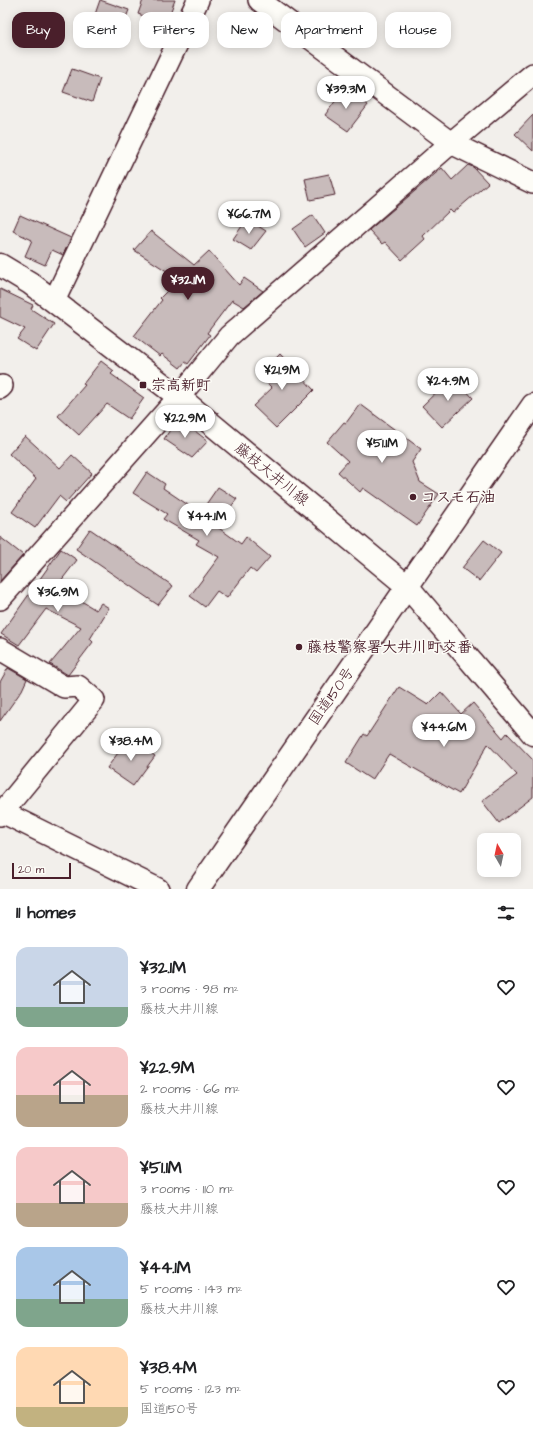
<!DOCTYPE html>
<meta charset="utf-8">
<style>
:root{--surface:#fff;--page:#f6f6f6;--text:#202124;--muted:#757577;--accent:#4a1f2b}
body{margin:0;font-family:"Architects Daughter","Klee One",sans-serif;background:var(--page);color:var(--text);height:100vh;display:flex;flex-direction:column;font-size:15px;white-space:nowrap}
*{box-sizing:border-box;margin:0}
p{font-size:13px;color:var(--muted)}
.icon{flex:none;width:22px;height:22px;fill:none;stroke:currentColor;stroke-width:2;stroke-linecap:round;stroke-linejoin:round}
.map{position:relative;height:889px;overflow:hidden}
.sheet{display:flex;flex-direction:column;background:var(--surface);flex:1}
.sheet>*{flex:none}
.hud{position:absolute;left:12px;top:12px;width:509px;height:36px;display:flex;gap:8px}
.needle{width:26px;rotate:351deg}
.tools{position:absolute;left:477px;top:833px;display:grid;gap:8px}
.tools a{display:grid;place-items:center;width:44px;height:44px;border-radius:8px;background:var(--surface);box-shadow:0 2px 10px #0003;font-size:20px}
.scale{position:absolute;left:12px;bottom:10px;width:59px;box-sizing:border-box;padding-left:4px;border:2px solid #4a1f2b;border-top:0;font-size:11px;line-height:14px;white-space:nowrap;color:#4a1f2b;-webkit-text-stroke:3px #fdfcf7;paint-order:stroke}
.price{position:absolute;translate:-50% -34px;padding:0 9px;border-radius:14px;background:#fff;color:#222;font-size:13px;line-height:26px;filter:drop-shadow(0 1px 2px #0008)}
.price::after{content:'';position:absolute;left:50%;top:24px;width:12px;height:9px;margin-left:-6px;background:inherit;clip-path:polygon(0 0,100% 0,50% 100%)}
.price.current{background:var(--accent);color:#fff}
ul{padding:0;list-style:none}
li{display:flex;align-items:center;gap:12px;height:100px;padding:0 16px}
li span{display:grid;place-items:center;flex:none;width:112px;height:80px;border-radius:12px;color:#555}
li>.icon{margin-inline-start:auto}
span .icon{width:48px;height:48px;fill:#fffc;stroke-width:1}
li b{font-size:17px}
h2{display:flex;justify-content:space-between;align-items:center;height:48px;padding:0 16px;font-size:17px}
.chip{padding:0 14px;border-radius:12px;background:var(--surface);box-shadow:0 2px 10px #0003;font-size:14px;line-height:36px}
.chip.current{background:var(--accent);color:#fff}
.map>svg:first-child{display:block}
.building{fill:#c8bbbb;stroke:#4a1f2b}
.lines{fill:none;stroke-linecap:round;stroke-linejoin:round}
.minor-casing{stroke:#4a1f2b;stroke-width:24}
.major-casing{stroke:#4a1f2b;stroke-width:25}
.highway-casing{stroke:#4a1f2b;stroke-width:25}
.minor{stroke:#fdfcf7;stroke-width:21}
.major{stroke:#fdfcf7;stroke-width:22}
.highway{stroke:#fdfcf7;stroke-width:22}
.poi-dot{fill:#4a1f2b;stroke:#fdfcf7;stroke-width:1.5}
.labels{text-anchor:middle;stroke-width:3;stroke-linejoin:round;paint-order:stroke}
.poi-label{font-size:15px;font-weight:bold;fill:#4a1f2b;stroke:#fdfcf7;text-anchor:start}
.street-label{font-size:15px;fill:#4a1f2b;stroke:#fdfcf7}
</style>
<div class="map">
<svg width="533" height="889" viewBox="0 0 533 889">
<rect width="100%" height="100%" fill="#f2efeb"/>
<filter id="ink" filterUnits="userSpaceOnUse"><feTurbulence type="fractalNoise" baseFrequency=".025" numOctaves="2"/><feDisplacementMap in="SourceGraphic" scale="8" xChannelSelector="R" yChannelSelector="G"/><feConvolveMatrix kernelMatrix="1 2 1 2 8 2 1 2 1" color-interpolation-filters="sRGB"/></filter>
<g filter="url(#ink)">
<path class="building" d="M 100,0 L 129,10 L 120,33 L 92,23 Z
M 143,0 L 175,0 L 166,24 L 138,14 Z
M 72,69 L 100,79 L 92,102 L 63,92 Z
M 345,88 L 368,105 L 348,131 L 325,115 Z
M 533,115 L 533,151 L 515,134 Z
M 468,165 L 473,167 L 488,183 L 453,213 L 450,210 L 423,236 L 425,239 L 402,260 L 385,242 L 382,244 L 369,230 L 442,168 L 452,180 Z
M 329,174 L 335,195 L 310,200 L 305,179 Z
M 20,215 L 71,238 L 63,255 L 52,250 L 45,265 L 25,256 L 32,240 L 13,231 Z
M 313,215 L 325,233 L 305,247 L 293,229 Z
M 247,219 L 266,231 L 251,250 L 233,239 Z
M 151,231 L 194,265 L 209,251 L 239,285 L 244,278 L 263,291 L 244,307 L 232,300 L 207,333 L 210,335 L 188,364 L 185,362 L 180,368 L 162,354 L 160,356 L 134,336 L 162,300 L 160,298 L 179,279 L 134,250 Z
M 0,289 L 33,305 L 31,309 L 54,324 L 36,351 L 17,339 L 25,329 L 0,317 Z
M 280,354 L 314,390 L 276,428 L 253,406 L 272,388 L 259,375 Z
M 101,361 L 114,371 L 111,374 L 144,398 L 129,419 L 107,404 L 79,435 L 58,416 L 85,385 L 83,384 Z
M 453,376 L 473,398 L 442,427 L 422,406 Z
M 360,404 L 421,449 L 412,462 L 420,482 L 439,494 L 417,526 L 363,488 L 360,492 L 338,472 L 348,461 L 327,442 L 344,422 L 346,423 Z
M 178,418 L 208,441 L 192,458 L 164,439 Z
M 25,436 L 60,468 L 72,455 L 92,473 L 66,502 L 59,496 L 35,528 L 12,512 L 36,479 L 9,454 Z
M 147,472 L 165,484 L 163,488 L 200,513 L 218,487 L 237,499 L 216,526 L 241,544 L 246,537 L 270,557 L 256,573 L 250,568 L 227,598 L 217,591 L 205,607 L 190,596 L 219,557 L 196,544 L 199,540 L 163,519 L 167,514 L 133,493 Z
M 90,529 L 173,586 L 158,605 L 76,549 Z
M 0,537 L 23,555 L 0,581 Z
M 484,540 L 501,553 L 479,581 L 462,568 Z
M 61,549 L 77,560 L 57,586 L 96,610 L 101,603 L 109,608 L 90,639 L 93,642 L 68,675 L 50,664 L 81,627 L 46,609 L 19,645 L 1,634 Z
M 8,668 L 27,679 L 22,690 L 0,721 L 0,682 Z
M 399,687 L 428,705 L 441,692 L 461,714 L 473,703 L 503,738 L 507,733 L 533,760 L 533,797 L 499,823 L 482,801 L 517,775 L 488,744 L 459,794 L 389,754 L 372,780 L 346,763 L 364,734 L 367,736 Z
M 128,739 L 155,756 L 133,786 L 107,768 Z"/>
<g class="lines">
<g class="minor-casing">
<path id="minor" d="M 259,0 L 451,143 L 533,183
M 54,301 L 198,0
M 0,388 L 2,386
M 0,599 L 179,397 L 229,336 L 451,143 L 533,74
M 0,649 L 64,687 L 78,686 L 94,700 L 0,815
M 2,812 L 158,889"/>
</g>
<g class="major-casing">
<path id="major" d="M 0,265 L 30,283 L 179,397 L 407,586 L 533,734"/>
</g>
<g class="highway-casing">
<path id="highway" d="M 198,889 L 533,405"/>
</g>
<use href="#minor" class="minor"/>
<use href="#major" class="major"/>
<use href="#highway" class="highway"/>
</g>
</g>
<g class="poi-dot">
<rect x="139" y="381" width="8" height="8" rx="2"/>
<circle cx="413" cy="497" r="4"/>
<circle cx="299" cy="647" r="4"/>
</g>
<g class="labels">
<g class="poi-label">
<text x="151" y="390">宗高新町</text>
<text x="421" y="502">コスモ石油</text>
<text x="307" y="652">藤枝警察署大井川町交番</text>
</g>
<g class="street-label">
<text transform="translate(272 474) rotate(39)" y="5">藤枝大井川線</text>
<text transform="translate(331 696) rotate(-55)" y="5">国道150号</text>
</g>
</g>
</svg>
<div class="tools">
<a><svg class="needle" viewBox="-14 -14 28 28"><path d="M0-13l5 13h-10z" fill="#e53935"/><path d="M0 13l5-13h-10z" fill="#757577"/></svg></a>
</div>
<div class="scale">20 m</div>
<b class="price" style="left:346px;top:110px">¥39.3M</b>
<b class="price" style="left:249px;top:235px">¥66.7M</b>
<b class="price current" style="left:188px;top:301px">¥32.1M</b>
<b class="price" style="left:282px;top:391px">¥21.9M</b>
<b class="price" style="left:448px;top:402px">¥24.9M</b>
<b class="price" style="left:185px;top:439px">¥22.9M</b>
<b class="price" style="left:382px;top:464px">¥51.1M</b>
<b class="price" style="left:207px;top:537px">¥44.1M</b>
<b class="price" style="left:58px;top:613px">¥36.9M</b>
<b class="price" style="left:444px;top:748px">¥44.6M</b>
<b class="price" style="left:131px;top:762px">¥38.4M</b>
<div class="hud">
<a class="chip current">Buy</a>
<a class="chip">Rent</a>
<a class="chip">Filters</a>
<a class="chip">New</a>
<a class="chip">Apartment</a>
<a class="chip">House</a>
</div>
</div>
<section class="sheet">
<h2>11 homes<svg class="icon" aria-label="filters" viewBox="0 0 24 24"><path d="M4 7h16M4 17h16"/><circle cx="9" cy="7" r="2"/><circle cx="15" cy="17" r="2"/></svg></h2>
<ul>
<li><span style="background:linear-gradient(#c9d6e8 75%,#7fa58c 0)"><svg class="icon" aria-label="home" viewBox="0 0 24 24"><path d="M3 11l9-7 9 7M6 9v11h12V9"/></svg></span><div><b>¥32.1M</b><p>3 rooms · 98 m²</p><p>藤枝大井川線</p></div><svg class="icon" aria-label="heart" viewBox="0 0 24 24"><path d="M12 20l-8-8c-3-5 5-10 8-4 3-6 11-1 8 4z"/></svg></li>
<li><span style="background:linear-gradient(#f6c9c9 60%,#b9a48a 0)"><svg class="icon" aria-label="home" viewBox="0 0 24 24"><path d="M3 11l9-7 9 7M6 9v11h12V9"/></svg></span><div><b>¥22.9M</b><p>2 rooms · 66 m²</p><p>藤枝大井川線</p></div><svg class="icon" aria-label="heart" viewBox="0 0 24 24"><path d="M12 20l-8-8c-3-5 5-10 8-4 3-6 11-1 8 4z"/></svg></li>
<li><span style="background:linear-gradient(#f6c9c9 70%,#b9a48a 0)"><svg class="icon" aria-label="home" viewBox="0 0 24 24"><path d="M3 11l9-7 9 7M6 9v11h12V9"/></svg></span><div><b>¥51.1M</b><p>3 rooms · 110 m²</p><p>藤枝大井川線</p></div><svg class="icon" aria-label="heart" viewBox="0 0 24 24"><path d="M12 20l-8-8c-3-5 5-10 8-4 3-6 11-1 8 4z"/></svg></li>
<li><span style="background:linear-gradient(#a9c7e8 65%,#7fa58c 0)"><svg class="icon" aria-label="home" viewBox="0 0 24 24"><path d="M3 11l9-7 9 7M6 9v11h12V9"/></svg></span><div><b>¥44.1M</b><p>5 rooms · 143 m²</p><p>藤枝大井川線</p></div><svg class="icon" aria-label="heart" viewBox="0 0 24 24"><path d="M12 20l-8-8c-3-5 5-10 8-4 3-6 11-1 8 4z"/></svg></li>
<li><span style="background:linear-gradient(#ffd9b3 75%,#c2b280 0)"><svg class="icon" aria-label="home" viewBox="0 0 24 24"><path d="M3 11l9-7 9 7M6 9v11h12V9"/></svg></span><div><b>¥38.4M</b><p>5 rooms · 123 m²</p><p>国道150号</p></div><svg class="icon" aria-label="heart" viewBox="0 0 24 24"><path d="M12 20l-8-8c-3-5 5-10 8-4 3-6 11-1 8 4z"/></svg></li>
</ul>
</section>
